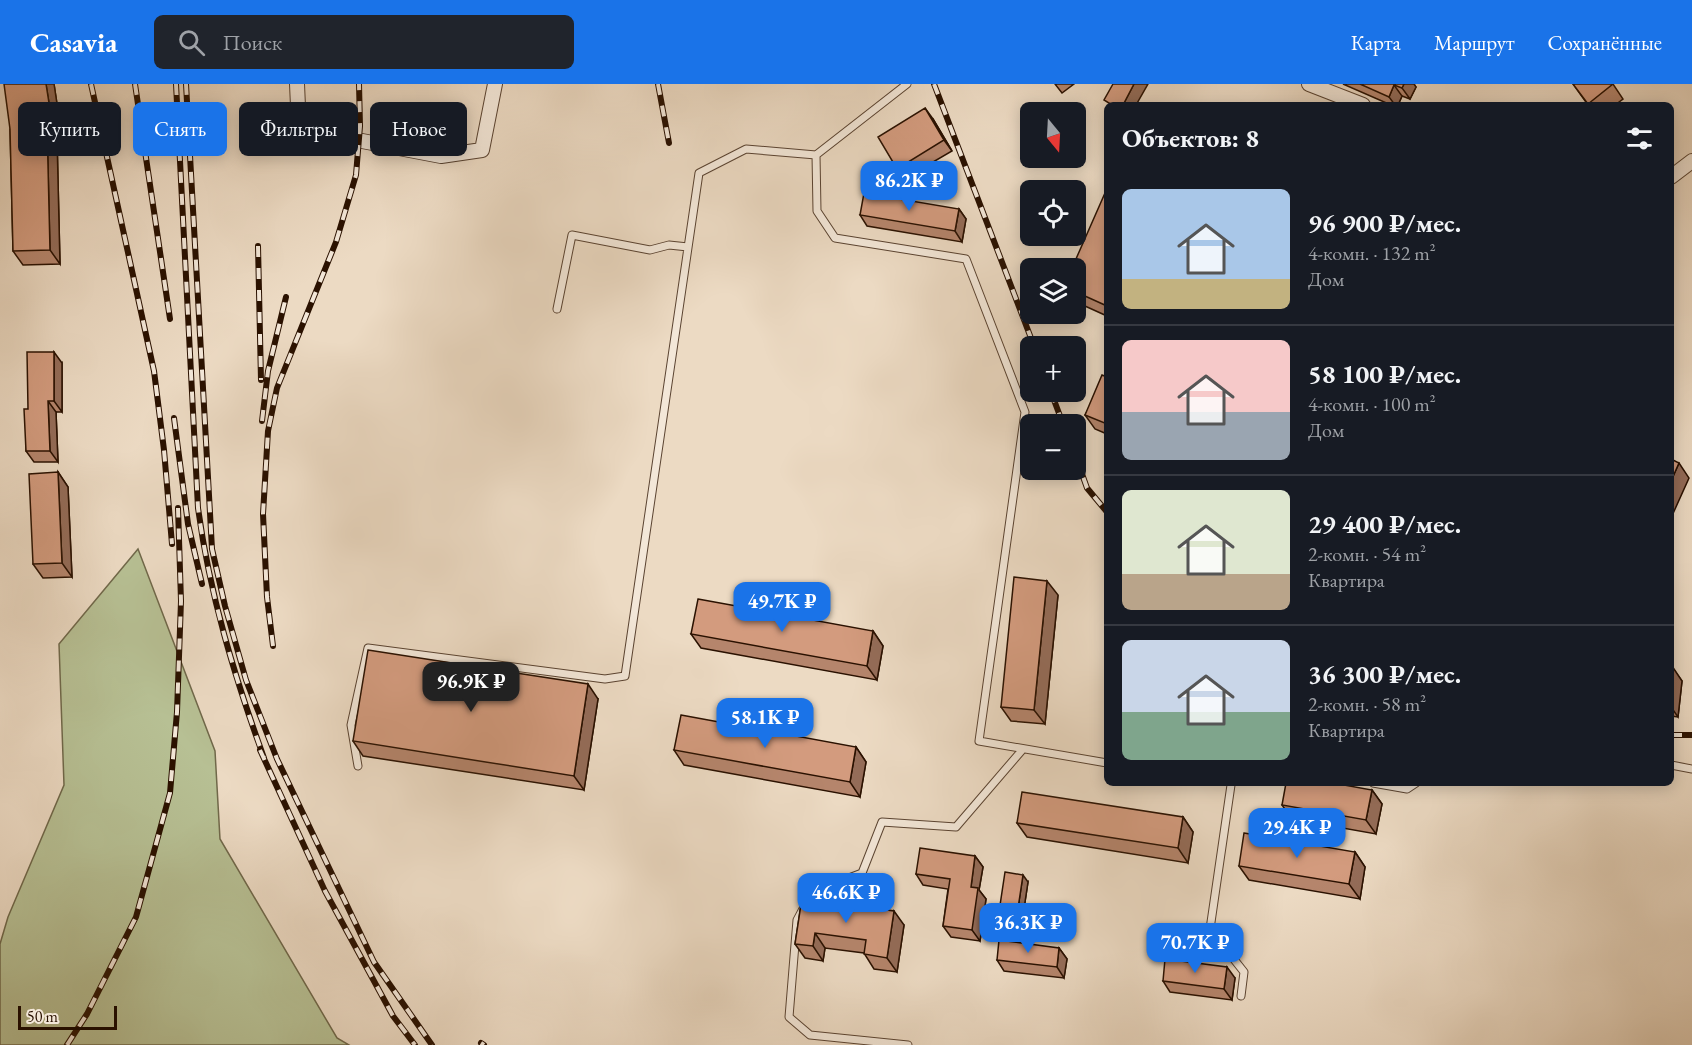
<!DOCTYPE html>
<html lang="ru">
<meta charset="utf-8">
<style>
:root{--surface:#171b24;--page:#20242c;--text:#f1f3f6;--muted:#9ea1a6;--line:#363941;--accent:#1a73e8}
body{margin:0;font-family:"EB Garamond",serif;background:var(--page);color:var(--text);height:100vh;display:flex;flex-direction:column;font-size:22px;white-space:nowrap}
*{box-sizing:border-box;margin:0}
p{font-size:20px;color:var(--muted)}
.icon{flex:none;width:33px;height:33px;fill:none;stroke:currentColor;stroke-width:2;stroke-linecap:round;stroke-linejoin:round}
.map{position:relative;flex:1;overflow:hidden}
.drawer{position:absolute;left:1104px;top:18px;width:570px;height:684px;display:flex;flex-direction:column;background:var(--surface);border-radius:9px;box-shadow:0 3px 15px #0003}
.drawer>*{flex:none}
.hud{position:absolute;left:18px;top:18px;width:570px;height:54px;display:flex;gap:12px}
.needle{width:39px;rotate:162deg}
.controls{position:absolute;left:1020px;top:18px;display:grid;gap:12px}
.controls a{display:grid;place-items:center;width:66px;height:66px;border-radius:9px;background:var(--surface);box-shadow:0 3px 15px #0003;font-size:30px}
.scale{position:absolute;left:18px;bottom:15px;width:99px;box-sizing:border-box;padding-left:6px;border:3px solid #2a1100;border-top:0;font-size:16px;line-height:21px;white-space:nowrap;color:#2a1100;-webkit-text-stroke:4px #f3e7d8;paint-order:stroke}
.price{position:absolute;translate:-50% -51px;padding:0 14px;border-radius:12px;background:var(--accent);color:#fff;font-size:20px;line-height:39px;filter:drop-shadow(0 2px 3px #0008)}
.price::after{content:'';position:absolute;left:50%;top:36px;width:18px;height:14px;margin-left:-9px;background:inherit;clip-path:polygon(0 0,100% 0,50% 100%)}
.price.active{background:#222;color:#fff}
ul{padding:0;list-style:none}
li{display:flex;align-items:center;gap:18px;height:150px;padding:0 18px}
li+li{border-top:2px solid var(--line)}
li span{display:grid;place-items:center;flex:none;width:168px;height:120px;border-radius:9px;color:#555}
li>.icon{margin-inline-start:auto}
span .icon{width:72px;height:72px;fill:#fffc;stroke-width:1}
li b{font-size:26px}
h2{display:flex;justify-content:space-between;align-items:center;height:72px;padding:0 18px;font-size:26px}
.tag{padding:0 21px;border-radius:9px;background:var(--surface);box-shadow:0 3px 15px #0003;font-size:21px;line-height:54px}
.tag.active{background:var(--accent);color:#fff}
header{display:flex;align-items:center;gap:36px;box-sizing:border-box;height:84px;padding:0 30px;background:var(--accent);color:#fff}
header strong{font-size:28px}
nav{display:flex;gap:33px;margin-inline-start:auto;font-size:21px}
.search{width:420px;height:54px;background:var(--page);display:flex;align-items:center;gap:15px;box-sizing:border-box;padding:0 21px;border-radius:9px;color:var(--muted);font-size:22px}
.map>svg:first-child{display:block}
.green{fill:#b7c094;stroke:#70684a;stroke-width:1.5}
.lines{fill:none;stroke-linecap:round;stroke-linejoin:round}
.lane-casing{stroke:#5a4331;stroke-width:9}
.street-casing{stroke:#5a4331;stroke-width:16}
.lane{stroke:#f3e7d8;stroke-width:7}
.street{stroke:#f3e7d8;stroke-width:14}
.rail-casing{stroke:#2a1100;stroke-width:6}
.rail{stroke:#f3e7d8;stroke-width:4;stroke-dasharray:11;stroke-linecap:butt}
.wall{fill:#b5856c;stroke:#2a1100;stroke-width:1.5}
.shaded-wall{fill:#946c58;stroke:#2a1100;stroke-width:1.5}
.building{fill:#d39b7e;stroke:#2a1100;stroke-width:1.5}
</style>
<header>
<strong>Casavia</strong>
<div class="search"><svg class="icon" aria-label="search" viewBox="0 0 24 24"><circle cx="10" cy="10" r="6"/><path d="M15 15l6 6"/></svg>Поиск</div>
<nav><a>Карта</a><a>Маршрут</a><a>Сохранённые</a></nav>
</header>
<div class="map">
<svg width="1692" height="961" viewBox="0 0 1692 961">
<rect width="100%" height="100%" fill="#ecdac3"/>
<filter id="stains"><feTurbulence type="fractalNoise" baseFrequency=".00333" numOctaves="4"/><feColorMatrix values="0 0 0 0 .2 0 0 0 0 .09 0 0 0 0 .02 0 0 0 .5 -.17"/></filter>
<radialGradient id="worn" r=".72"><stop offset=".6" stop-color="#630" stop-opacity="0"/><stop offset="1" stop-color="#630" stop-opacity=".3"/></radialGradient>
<path class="green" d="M 138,465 L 215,667 L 220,755 L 337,954 L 349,961 L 0,961 L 0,860 L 8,833 L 64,701 L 59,560 Z"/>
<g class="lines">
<g class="lane-casing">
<path id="lane" d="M 816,71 L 817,127 L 835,154 L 966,175 L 1025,328 L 979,657 L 1107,679
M 557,225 L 572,151 L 650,166 L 669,161 L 688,163
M 1671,681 L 1692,685
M 358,682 L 351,641 L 368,564 L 605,595 L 625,592 L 699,89 L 746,65 L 816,71 L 907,0
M 1373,699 L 1407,705 L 1416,699
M 1231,701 L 1210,845 L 1244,888 L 1241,912
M 908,961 L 810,951 L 789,933 L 797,836 L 812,808 L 862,789 L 882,738 L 956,743 L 1023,665"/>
</g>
<g class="street-casing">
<path id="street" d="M 297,0 L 299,45 L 441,72 L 482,66 L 495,0
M 1309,0 L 1363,21
M 1671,93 L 1692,77"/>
</g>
<use href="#lane" class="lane"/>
<use href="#street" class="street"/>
<g class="rail-casing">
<path id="rail" d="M 91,0 L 154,287 L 164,366 L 172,460
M 135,0 L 170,235
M 176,0 L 198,424 C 210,512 234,591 264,674
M 186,0 L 212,465 L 225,522 L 246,596 L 277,675 L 374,878 L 432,961
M 658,0 L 669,59
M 934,0 L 1034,262
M 258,162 L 261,296
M 1051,308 L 1063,340
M 174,334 L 188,440 L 202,500
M 262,337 L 268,287 L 286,213
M 1076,373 L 1087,404 L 1107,428
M 273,562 L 267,513 L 263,430 L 268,347 L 277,304 L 336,158 L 356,91 L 360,42 L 359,0
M 1671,651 L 1692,651
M 260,666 L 325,807 L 393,932 L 415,961
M 481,959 L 484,961
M 67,961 L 87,930 L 136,833 L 170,709 L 177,628 L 181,517 L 178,424"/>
</g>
<use href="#rail" class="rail"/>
</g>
<path class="wall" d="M 54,0 L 62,53 L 57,53 L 60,180 L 23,181 L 13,167 L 10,45 Z
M 1055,0 L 1074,0 L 1062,9 Z
M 1343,0 L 1414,0 L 1416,3 L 1410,15 L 1402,12 L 1398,21 L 1391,21 Z
M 1573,0 L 1613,0 L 1623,15 L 1615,21 L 1588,21 Z
M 933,35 L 952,67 L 904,95 L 897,85 Z
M 1107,110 L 1107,232 L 1076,218 L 1076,184 Z
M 959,125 L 966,135 L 962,158 L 867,142 L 860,131 Z
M 62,279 L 62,328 L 56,328 L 58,378 L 34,378 L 26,367 L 28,325 Z
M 1107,293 L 1107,350 L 1095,345 L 1085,331 Z
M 58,388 L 68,403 L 72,493 L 43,494 L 33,480 Z
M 1058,511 L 1045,640 L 1011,637 L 1001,623 Z
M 873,547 L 883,562 L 877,596 L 701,564 L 691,550 Z
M 1671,582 L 1682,597 L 1678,633 L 1671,632 Z
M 598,615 L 584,706 L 363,672 L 353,657 Z
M 856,663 L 866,678 L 860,713 L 684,681 L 674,666 Z
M 1372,706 L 1382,720 L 1376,750 L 1292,735 L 1282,721 Z
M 1183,733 L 1193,748 L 1188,779 L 1027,753 L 1017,739 Z
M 1355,768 L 1365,783 L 1360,815 L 1249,796 L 1239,782 Z
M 975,772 L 983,783 L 979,806 L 986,815 L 980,857 L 951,853 L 943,842 L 948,805 L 923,801 L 916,790 Z
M 1028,798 L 1022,838 L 1004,836 L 999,828 Z
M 802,814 L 904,841 L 897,888 L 874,885 L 864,869 L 825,864 L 823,877 L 805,874 L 795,860 Z
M 1059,864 L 1067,875 L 1064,894 L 1004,887 L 997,876 Z
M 1235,894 L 1232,916 L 1170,908 L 1163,897 Z"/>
<path class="shaded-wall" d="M 46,0 L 54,0 L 62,53 L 52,38 Z
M 1134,0 L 1148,0 L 1136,21 L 1123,21 Z
M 1404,0 L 1414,0 L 1416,3 L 1410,15 L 1402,4 Z
M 1394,1 L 1402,12 L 1398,21 L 1395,21 L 1389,13 Z
M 925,24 L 933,35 L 952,67 L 944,56 Z
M 47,39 L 57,53 L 60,180 L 50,166 Z
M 959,125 L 966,135 L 962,158 L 955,147 Z
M 54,268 L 62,279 L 62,328 L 54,317 Z
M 48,317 L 56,328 L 58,378 L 50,367 Z
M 1679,379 L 1689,394 L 1671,434 L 1671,397 Z
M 58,388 L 68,403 L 72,493 L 62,479 Z
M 1047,497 L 1058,511 L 1045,640 L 1034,626 Z
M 873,547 L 883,562 L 877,596 L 867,582 Z
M 1672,582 L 1682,597 L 1678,633 L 1671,623 Z
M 588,600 L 598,615 L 584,706 L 574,692 Z
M 856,663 L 866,678 L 860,713 L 850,698 Z
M 1372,706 L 1382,720 L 1376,750 L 1366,736 Z
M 1183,733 L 1193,748 L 1188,779 L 1178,764 Z
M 1355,768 L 1365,783 L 1360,815 L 1349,800 Z
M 975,772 L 983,783 L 979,806 L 986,815 L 980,857 L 972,846 L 971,803 Z
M 1023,791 L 1028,798 L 1022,838 L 1017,831 Z
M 894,827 L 904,841 L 897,888 L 887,874 Z
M 815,849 L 825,864 L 823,877 L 813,862 Z
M 1059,864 L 1067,875 L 1064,894 L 1057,883 Z
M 1227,883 L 1235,894 L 1232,916 L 1224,905 Z"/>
<path class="building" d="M 4,0 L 46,0 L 52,38 L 47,39 L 50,166 L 13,167 L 10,45 Z
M 1113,0 L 1134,0 L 1123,21 L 1112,21 L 1104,16 Z
M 1360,0 L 1404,0 L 1402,4 L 1394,1 L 1389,13 Z
M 1573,0 L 1613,0 L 1588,20 Z
M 925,24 L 944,56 L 897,85 L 878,53 Z
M 864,109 L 959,125 L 955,147 L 860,131 Z
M 1105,109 L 1107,110 L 1107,222 L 1076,208 L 1076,184 L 1072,184 Z
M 27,268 L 54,268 L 54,317 L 48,317 L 50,367 L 26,367 L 24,325 L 28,325 Z
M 1102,291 L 1107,293 L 1107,340 L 1085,331 Z
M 1671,375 L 1679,379 L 1671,397 Z
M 58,388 L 62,479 L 33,480 L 29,390 Z
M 1014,493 L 1047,497 L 1034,626 L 1001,623 Z
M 698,515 L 873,547 L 867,582 L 691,550 Z
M 368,566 L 588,600 L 574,692 L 353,657 Z
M 681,631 L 856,663 L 850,698 L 674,666 Z
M 1286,699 L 1333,699 L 1372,706 L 1366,736 L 1282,721 Z
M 1022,708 L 1183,733 L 1178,764 L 1017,739 Z
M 1244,749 L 1355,768 L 1349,800 L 1239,782 Z
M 920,764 L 975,772 L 971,803 L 978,804 L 972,846 L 943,842 L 950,795 L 916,790 Z
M 1005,788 L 1023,791 L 1017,831 L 999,828 Z
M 802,814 L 894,827 L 887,874 L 864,870 L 866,856 L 815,849 L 813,862 L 795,860 Z
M 999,856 L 1059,864 L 1057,883 L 997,876 Z
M 1165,875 L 1227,883 L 1224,905 L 1163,897 Z"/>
<rect width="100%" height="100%" filter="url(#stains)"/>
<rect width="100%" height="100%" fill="url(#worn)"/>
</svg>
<div class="controls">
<a><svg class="needle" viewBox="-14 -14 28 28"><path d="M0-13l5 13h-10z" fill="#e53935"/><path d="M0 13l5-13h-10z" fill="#9ea1a6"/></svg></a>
<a><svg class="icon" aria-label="locate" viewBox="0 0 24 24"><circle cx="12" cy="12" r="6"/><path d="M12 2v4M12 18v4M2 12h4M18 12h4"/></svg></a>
<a><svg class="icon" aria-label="layers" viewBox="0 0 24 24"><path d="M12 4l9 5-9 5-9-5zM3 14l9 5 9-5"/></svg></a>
<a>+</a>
<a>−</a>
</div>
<div class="scale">50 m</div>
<b class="price" style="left:909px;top:128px">86.2K ₽</b>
<b class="price" style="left:782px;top:549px">49.7K ₽</b>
<b class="price active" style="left:471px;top:629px">96.9K ₽</b>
<b class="price" style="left:765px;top:665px">58.1K ₽</b>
<b class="price" style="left:1297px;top:775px">29.4K ₽</b>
<b class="price" style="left:846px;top:840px">46.6K ₽</b>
<b class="price" style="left:1028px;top:870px">36.3K ₽</b>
<b class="price" style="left:1195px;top:890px">70.7K ₽</b>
<div class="hud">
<a class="tag">Купить</a>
<a class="tag active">Снять</a>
<a class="tag">Фильтры</a>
<a class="tag">Новое</a>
</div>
<section class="drawer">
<h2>Объектов: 8<svg class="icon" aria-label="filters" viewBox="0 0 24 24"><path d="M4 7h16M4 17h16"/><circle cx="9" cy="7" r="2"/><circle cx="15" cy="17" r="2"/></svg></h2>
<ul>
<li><span style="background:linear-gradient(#a9c7e8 75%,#c2b280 0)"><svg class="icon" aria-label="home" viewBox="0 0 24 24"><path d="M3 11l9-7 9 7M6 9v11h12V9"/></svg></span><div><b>96 900 ₽/мес.</b><p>4-комн. · 132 m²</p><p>Дом</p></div></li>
<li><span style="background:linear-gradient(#f6c9c9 60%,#9aa5b1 0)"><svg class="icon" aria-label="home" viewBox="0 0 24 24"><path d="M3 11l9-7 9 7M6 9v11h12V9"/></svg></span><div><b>58 100 ₽/мес.</b><p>4-комн. · 100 m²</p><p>Дом</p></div></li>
<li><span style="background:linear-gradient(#dfe7d0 70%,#b9a48a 0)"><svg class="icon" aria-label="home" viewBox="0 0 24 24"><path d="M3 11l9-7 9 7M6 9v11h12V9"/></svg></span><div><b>29 400 ₽/мес.</b><p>2-комн. · 54 m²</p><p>Квартира</p></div></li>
<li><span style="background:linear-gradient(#c9d6e8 60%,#7fa58c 0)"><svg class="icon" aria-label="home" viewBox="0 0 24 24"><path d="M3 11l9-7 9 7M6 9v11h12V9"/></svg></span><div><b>36 300 ₽/мес.</b><p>2-комн. · 58 m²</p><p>Квартира</p></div></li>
</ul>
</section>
</div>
